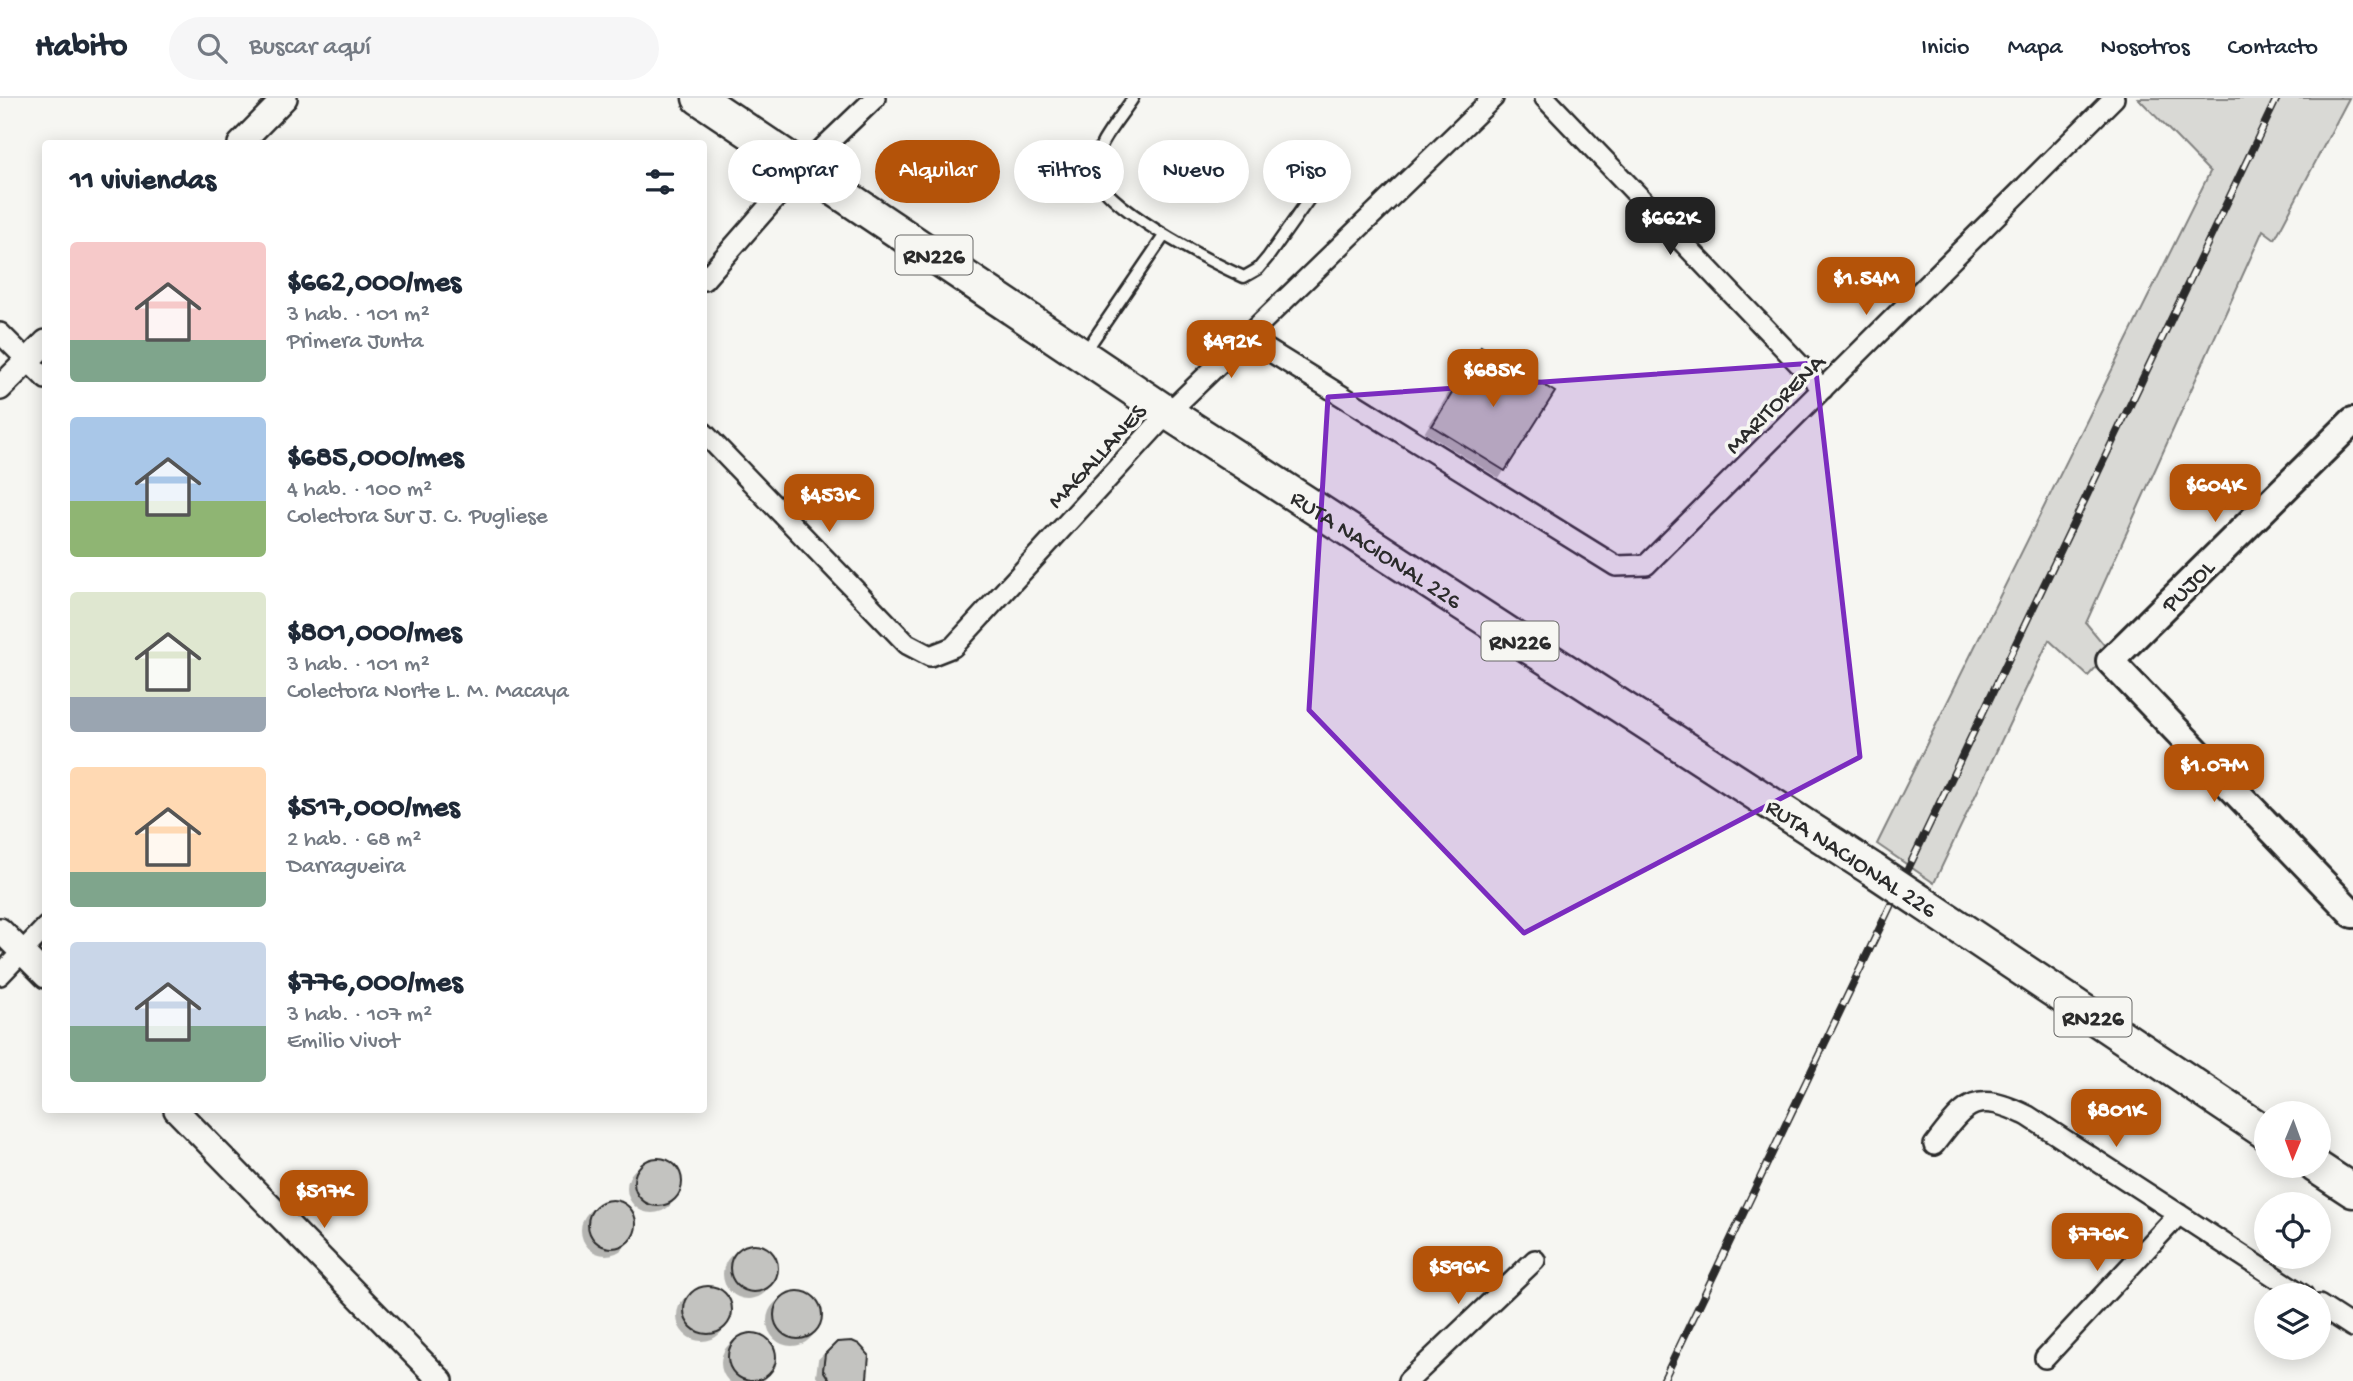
<!DOCTYPE html>
<html lang="es">
<meta charset="utf-8">
<style>
:root{--surface:#fff;--page:#f6f6f7;--text:#1f2937;--muted:#747a83;--line:#e0e1e3;--accent:#b45309}
body{margin:0;font-family:"Gochi Hand",sans-serif;background:var(--page);color:var(--text);height:100vh;display:flex;flex-direction:column;font-size:26px;white-space:nowrap}
*{box-sizing:border-box;margin:0}
p{font-size:23px;color:var(--muted)}
.icon{flex:none;width:38px;height:38px;fill:none;stroke:currentColor;stroke-width:2;stroke-linecap:round;stroke-linejoin:round}
.map{position:relative;flex:1;overflow:hidden}
.panel{position:absolute;left:42px;top:42px;width:665px;height:973px;display:flex;flex-direction:column;background:var(--surface);border-radius:7px;box-shadow:0 4px 18px #0003}
.panel>*{flex:none}
.guide{position:absolute;left:728px;top:42px;width:665px;height:63px;display:flex;gap:14px}
.needle{width:46px;rotate:181deg}
.buttons{position:absolute;left:2254px;top:1003px;display:grid;gap:14px}
.buttons a{display:grid;place-items:center;width:77px;height:77px;border-radius:50%;background:var(--surface);box-shadow:0 4px 18px #0003;font-size:35px}
.price{position:absolute;translate:-50% -60px;padding:0 16px;border-radius:14px;background:var(--accent);color:#fff;font-size:23px;line-height:46px;filter:drop-shadow(0 2px 4px #0008)}
.price::after{content:'';position:absolute;left:50%;top:42px;width:21px;height:16px;margin-left:-10px;background:inherit;clip-path:polygon(0 0,100% 0,50% 100%)}
.price.current{background:#222;color:#fff}
ul{padding:0;list-style:none}
li{display:flex;align-items:center;gap:21px;height:175px;padding:0 28px}
li span{display:grid;place-items:center;flex:none;width:196px;height:140px;border-radius:7px;color:#555}
li>.icon{margin-inline-start:auto}
span .icon{width:84px;height:84px;fill:#fffc;stroke-width:1}
li b{font-size:30px}
h2{display:flex;justify-content:space-between;align-items:center;height:84px;padding:0 28px;font-size:30px}
.tag{padding:0 24px;border-radius:32px;background:var(--surface);box-shadow:0 4px 18px #0003;font-size:24px;line-height:63px}
.tag.current{background:var(--accent);color:#fff}
header{display:flex;align-items:center;gap:42px;box-sizing:border-box;height:98px;padding:0 35px;background:var(--surface);border-bottom:2px solid var(--line)}
header strong{font-size:33px}
nav{display:flex;gap:38px;margin-inline-start:auto;font-size:24px}
.search{width:490px;height:63px;background:var(--page);display:flex;align-items:center;gap:18px;box-sizing:border-box;padding:0 24px;border-radius:38px;color:var(--muted);font-size:26px}
.map>svg:first-child{display:block}
.green{fill:#d9d9d5;stroke:#828280;stroke-width:2}
.building{fill:#c3c3c0;stroke:#2b2b2b;stroke-width:2;filter:url(#shadow)}
.lines{fill:none;stroke-linecap:round;stroke-linejoin:round}
.service-casing{stroke:#2b2b2b;stroke-width:15}
.minor-casing{stroke:#2b2b2b;stroke-width:24}
.tertiary-casing{stroke:#2b2b2b;stroke-width:28}
.secondary-casing{stroke:#2b2b2b;stroke-width:32}
.trunk-casing{stroke:#2b2b2b;stroke-width:37}
.service{stroke:#f6f6f2;stroke-width:10}
.minor{stroke:#f6f6f2;stroke-width:19}
.tertiary{stroke:#f6f6f2;stroke-width:23}
.secondary{stroke:#f6f6f2;stroke-width:26}
.trunk{stroke:#f6f6f2;stroke-width:32}
.rail-casing{stroke:#2b2b2b;stroke-width:8}
.rail{stroke:#f6f6f2;stroke-width:5;stroke-dasharray:16;stroke-linecap:butt}
.trunk-bridge-casing{stroke:#2b2b2b;stroke-width:37;stroke-linecap:butt}
.trunk-bridge{stroke:#f6f6f2;stroke-width:32}
.marked{fill:#7b2cbf;fill-opacity:0.2;stroke:#7b2cbf;stroke-width:5;stroke-linejoin:round}
.labels{text-anchor:middle;stroke-width:7;stroke-linejoin:round;paint-order:stroke}
.shield{fill:#f6f6f2;stroke:#686867;stroke-width:2}
.shield-label{font-size:23px;font-weight:bold;fill:#2b2b2b}
.street-label{font-size:24px;fill:#2b2b2b;stroke:#f6f6f2}
</style>
<header>
<strong>Habito</strong>
<div class="search"><svg class="icon" aria-label="search" viewBox="0 0 24 24"><circle cx="10" cy="10" r="6"/><path d="M15 15l6 6"/></svg>Buscar aquí</div>
<nav><a>Inicio</a><a>Mapa</a><a>Nosotros</a><a>Contacto</a></nav>
</header>
<div class="map">
<svg width="2353" height="1283" viewBox="0 0 2353 1283">
<defs>
<filter id="shadow"><feDropShadow dx="-6" dy="6" stdDeviation="0" flood-color="#0004"/></filter>
</defs>
<rect width="100%" height="100%" fill="#f6f6f2"/>
<filter id="ink" filterUnits="userSpaceOnUse"><feTurbulence type="fractalNoise" baseFrequency=".0143" numOctaves="2"/><feDisplacementMap in="SourceGraphic" scale="14" xChannelSelector="R" yChannelSelector="G"/><feConvolveMatrix kernelMatrix="1 2 1 2 8 2 1 2 1" color-interpolation-filters="sRGB"/></filter>
<g filter="url(#ink)">
<path class="green" d="M 2138,0 L 2349,0 L 2275,141 L 2263,132 L 2086,525 L 2110,554 L 2088,578 L 2049,542 L 1934,785 L 1877,746 L 2210,74 Z"/>
<path class="building" d="M 1481,248 L 1555,294 L 1505,373 L 1432,328 Z
M634 1084a24 24 0 1 1 48 0a24 24 0 1 1-48 0Z
M588 1126a24 24 0 1 1 48 0a24 24 0 1 1-48 0Z
M730 1170a24 24 0 1 1 48 0a24 24 0 1 1-48 0Z
M684 1212a24 24 0 1 1 48 0a24 24 0 1 1-48 0Z
M774 1217a24 24 0 1 1 48 0a24 24 0 1 1-48 0Z
M728 1259a24 24 0 1 1 48 0a24 24 0 1 1-48 0Z
M 852,1243 L 859,1246 L 869,1257 L 867,1280 L 864,1283 L 830,1283 L 823,1272 L 825,1256 L 837,1244 Z"/>
<g class="lines">
<g class="service-casing">
<path id="service" d="M 1133,0 C 1121,19 1095,47 1094,71 C 1094,105 1214,166 1244,179 L 1258,171 L 1268,159 L 1326,77
M 1085,254 L 1164,138"/>
</g>
<g class="minor-casing">
<path id="minor" d="M 1545,0 L 1823,291
M 704,182 L 803,69 L 875,0
M 0,235 L 46,281
M 1247,239 L 1616,468 L 1646,467 L 2114,0
M 704,335 L 907,546 L 930,558 L 953,549 L 1168,315 L 1493,0
M 0,877 L 46,829
M 1934,1047 C 1967,1004 1975,992 2028,1018 L 2303,1197
M 2319,1207 L 2353,1229
M 2045,1260 L 2179,1116
M 1408,1283 L 1535,1162"/>
</g>
<g class="tertiary-casing">
<path id="tertiary" d="M 240,46 L 285,0
M 0,290 L 46,244
M 0,832 L 46,878
M 176,1012 L 441,1283"/>
</g>
<g class="secondary-casing">
<path id="secondary" d="M 2353,323 L 2110,563 L 2353,816"/>
</g>
<g class="trunk-casing">
<g id="trunk">
<path id="s1" d="M 699,0 L 1168,315 L 1872,771"/>
<path d="M 1920,803 L 2266,1035"/>
<path d="M 2315,1068 L 2353,1093"/>
</g>
</g>
<use href="#service" class="service"/>
<use href="#minor" class="minor"/>
<use href="#tertiary" class="tertiary"/>
<use href="#secondary" class="secondary"/>
<use href="#trunk" class="trunk"/>
<g class="rail-casing">
<path id="rail" d="M 1663,1283 L 2277,0"/>
</g>
<use href="#rail" class="rail"/>
<g class="trunk-bridge-casing">
<path id="trunk-bridge" d="M 1872,771 L 1920,803"/>
</g>
<use href="#trunk-bridge" class="trunk-bridge"/>
</g>
</g>
<path class="marked" d="M 1815,265 L 1860,659 L 1524,835 L 1309,612 L 1328,299 Z"/>
<g class="labels">
<g class="shield">
<rect x="895.5" y="137.5" width="77" height="39" rx="5"/>
<rect x="1481.5" y="523.5" width="77" height="39" rx="5"/>
<rect x="2054.5" y="899.5" width="77" height="39" rx="5"/>
</g>
<g class="shield-label">
<text x="934" y="165">RN226</text>
<text x="1520" y="551">RN226</text>
<text x="2093" y="927">RN226</text>
</g>
<g class="street-label">
<text transform="translate(1774 305) rotate(-45)" y="8">MARITORENA</text>
<text transform="translate(1096 357) rotate(-47)" y="8">MAGALLANES</text>
<text dy="8" stroke="none"><textPath href="#s1" startOffset="814">RUTA NACIONAL 226</textPath></text>
<text transform="translate(2187 487) rotate(-45)" y="8">PUJOL</text>
<text transform="translate(1852 759) rotate(33)" y="8">RUTA NACIONAL 226</text>
</g>
</g>
</svg>
<div class="buttons">
<a><svg class="needle" viewBox="-14 -14 28 28"><path d="M0-13l5 13h-10z" fill="#e53935"/><path d="M0 13l5-13h-10z" fill="#747a83"/></svg></a>
<a><svg class="icon" aria-label="locate" viewBox="0 0 24 24"><circle cx="12" cy="12" r="6"/><path d="M12 2v4M12 18v4M2 12h4M18 12h4"/></svg></a>
<a><svg class="icon" aria-label="layers" viewBox="0 0 24 24"><path d="M12 4l9 5-9 5-9-5zM3 14l9 5 9-5"/></svg></a>
</div>
<b class="price current" style="left:1670px;top:159px">$662K</b>
<b class="price" style="left:1866px;top:219px">$1.54M</b>
<b class="price" style="left:1231px;top:282px">$492K</b>
<b class="price" style="left:1493px;top:311px">$685K</b>
<b class="price" style="left:2215px;top:426px">$604K</b>
<b class="price" style="left:829px;top:436px">$453K</b>
<b class="price" style="left:2214px;top:706px">$1.07M</b>
<b class="price" style="left:2116px;top:1051px">$801K</b>
<b class="price" style="left:324px;top:1132px">$517K</b>
<b class="price" style="left:2097px;top:1175px">$776K</b>
<b class="price" style="left:1458px;top:1208px">$596K</b>
<div class="guide">
<a class="tag">Comprar</a>
<a class="tag current">Alquilar</a>
<a class="tag">Filtros</a>
<a class="tag">Nuevo</a>
<a class="tag">Piso</a>
</div>
<section class="panel">
<h2>11 viviendas<svg class="icon" aria-label="filters" viewBox="0 0 24 24"><path d="M4 7h16M4 17h16"/><circle cx="9" cy="7" r="2"/><circle cx="15" cy="17" r="2"/></svg></h2>
<ul>
<li><span style="background:linear-gradient(#f6c9c9 70%,#7fa58c 0)"><svg class="icon" aria-label="home" viewBox="0 0 24 24"><path d="M3 11l9-7 9 7M6 9v11h12V9"/></svg></span><div><b>$662,000/mes</b><p>3 hab. · 101 m²</p><p>Primera Junta</p></div></li>
<li><span style="background:linear-gradient(#a9c7e8 60%,#8fb573 0)"><svg class="icon" aria-label="home" viewBox="0 0 24 24"><path d="M3 11l9-7 9 7M6 9v11h12V9"/></svg></span><div><b>$685,000/mes</b><p>4 hab. · 100 m²</p><p>Colectora Sur J. C. Pugliese</p></div></li>
<li><span style="background:linear-gradient(#dfe7d0 75%,#9aa5b1 0)"><svg class="icon" aria-label="home" viewBox="0 0 24 24"><path d="M3 11l9-7 9 7M6 9v11h12V9"/></svg></span><div><b>$801,000/mes</b><p>3 hab. · 101 m²</p><p>Colectora Norte L. M. Macaya</p></div></li>
<li><span style="background:linear-gradient(#ffd9b3 75%,#7fa58c 0)"><svg class="icon" aria-label="home" viewBox="0 0 24 24"><path d="M3 11l9-7 9 7M6 9v11h12V9"/></svg></span><div><b>$517,000/mes</b><p>2 hab. · 68 m²</p><p>Darragueira</p></div></li>
<li><span style="background:linear-gradient(#c9d6e8 60%,#7fa58c 0)"><svg class="icon" aria-label="home" viewBox="0 0 24 24"><path d="M3 11l9-7 9 7M6 9v11h12V9"/></svg></span><div><b>$776,000/mes</b><p>3 hab. · 107 m²</p><p>Emilio Vivot</p></div></li>
</ul>
</section>
</div>
